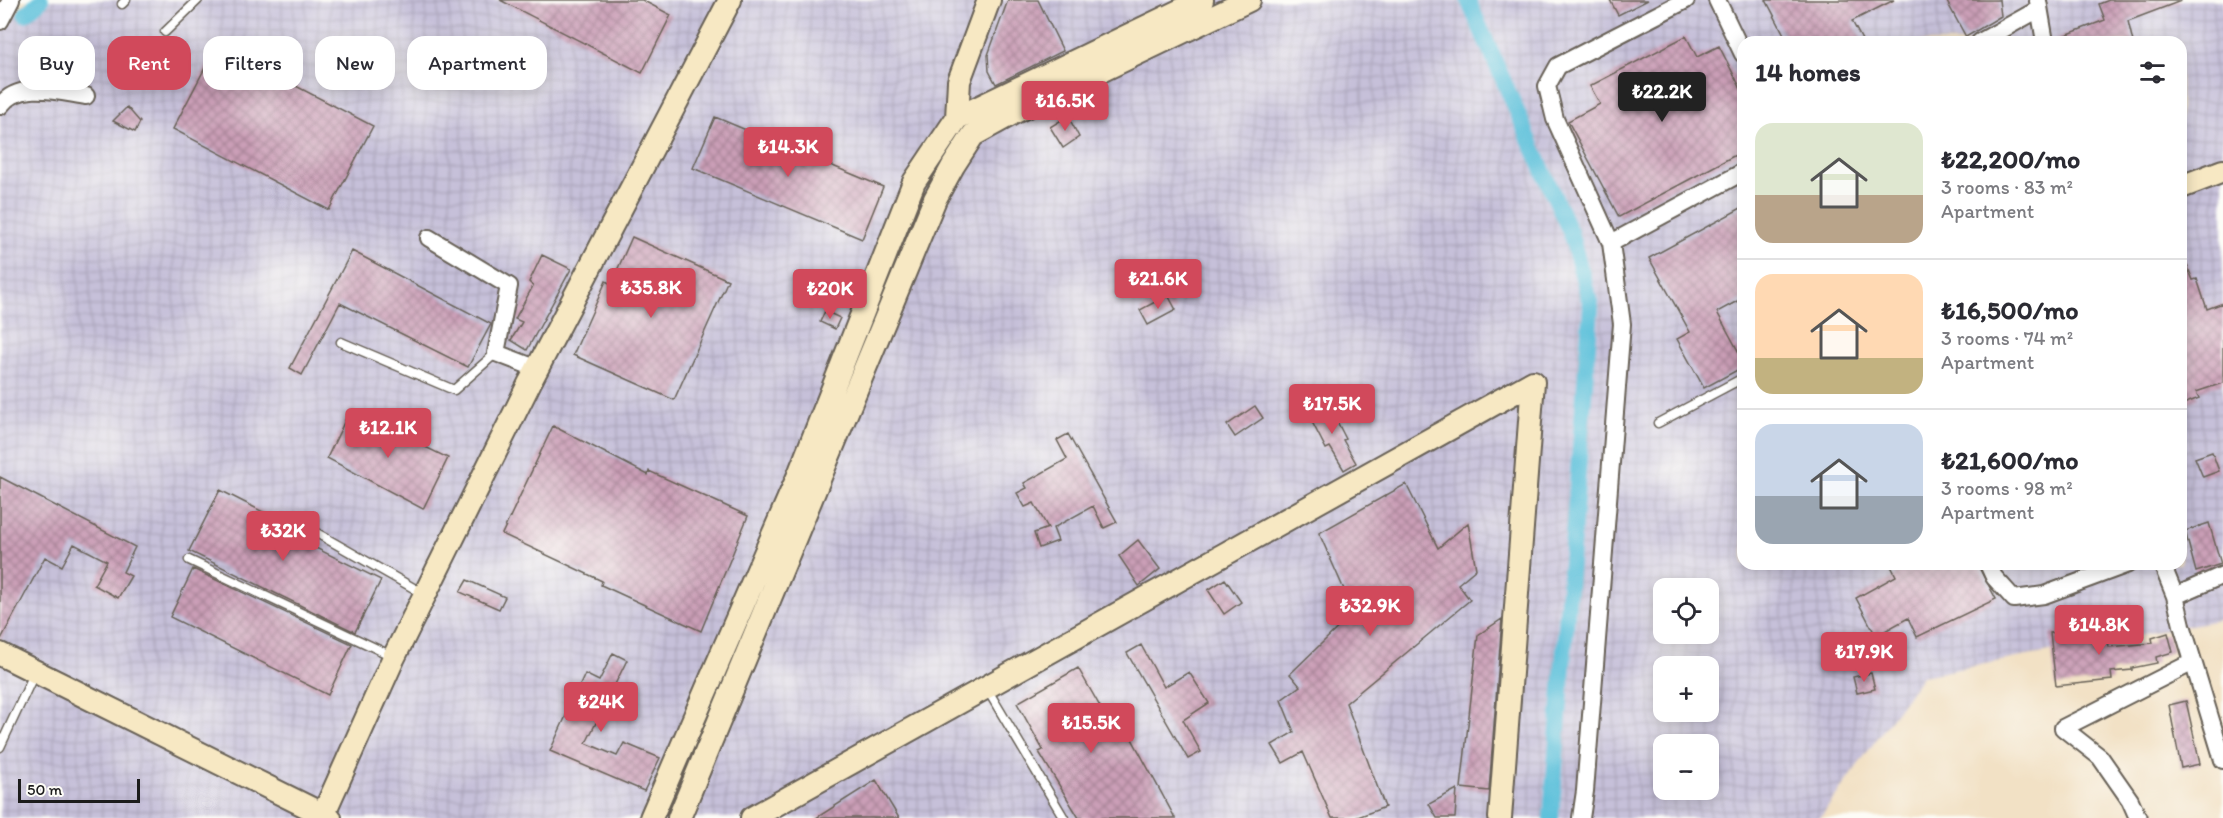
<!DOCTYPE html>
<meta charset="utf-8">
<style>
:root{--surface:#fff;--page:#f2f2f3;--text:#2b2b33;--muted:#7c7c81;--line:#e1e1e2;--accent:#d1495b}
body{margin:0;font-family:Itim,sans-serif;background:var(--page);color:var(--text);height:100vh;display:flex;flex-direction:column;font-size:22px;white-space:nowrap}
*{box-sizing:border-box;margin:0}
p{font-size:20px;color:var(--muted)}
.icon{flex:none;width:33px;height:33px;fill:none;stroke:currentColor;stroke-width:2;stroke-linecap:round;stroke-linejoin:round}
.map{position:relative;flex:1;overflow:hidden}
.details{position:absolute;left:1737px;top:36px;width:450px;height:534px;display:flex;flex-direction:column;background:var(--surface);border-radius:18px;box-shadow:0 3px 15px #0003}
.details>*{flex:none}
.hud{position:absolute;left:18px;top:36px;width:570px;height:54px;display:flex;gap:12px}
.fabs{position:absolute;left:1653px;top:578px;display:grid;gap:12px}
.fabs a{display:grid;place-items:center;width:66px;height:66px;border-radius:12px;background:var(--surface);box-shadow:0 3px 15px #0003;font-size:30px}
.scale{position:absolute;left:18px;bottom:15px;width:122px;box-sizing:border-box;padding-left:6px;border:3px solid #1c1c1c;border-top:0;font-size:16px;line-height:21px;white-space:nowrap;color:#1c1c1c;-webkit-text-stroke:4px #fdfcf7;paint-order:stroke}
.price{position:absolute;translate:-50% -51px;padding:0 14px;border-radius:6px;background:var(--accent);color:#fff;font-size:20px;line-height:39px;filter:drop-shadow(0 2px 3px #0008)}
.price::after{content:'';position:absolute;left:50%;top:36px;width:18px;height:14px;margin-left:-9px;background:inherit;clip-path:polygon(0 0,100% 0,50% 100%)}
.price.current{background:#222;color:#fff}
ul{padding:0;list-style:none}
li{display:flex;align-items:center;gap:18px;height:150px;padding:0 18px}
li+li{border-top:2px solid var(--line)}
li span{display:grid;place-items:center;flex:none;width:168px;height:120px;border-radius:18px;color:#555}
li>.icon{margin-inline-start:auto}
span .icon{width:72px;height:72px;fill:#fffc;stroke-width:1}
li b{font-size:26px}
h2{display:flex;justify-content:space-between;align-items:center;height:72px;padding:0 18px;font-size:26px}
.pill{padding:0 21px;border-radius:18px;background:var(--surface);box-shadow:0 3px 15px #0003;font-size:21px;line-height:54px}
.pill.current{background:var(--accent);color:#fff}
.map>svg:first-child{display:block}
.industrial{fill:url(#industrial-grid);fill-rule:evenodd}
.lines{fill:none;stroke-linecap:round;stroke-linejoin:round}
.canal{stroke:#5cc0da;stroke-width:16}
.building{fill:url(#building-cross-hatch)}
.lane-casing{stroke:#676157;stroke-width:11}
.street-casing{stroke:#676157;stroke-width:20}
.secondary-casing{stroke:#676157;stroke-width:26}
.lane{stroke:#fff;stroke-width:8}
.street{stroke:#fff;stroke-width:16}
.secondary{stroke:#f7e8c3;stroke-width:22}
</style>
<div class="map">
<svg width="2223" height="818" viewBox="0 0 2223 818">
<defs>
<pattern id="industrial-grid" width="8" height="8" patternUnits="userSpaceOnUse" patternTransform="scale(1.5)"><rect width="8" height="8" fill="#c6c0d9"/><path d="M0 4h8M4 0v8" fill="none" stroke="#aaa4ba"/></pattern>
<pattern id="building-cross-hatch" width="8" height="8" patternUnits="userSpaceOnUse" patternTransform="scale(1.5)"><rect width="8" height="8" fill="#cb9fb7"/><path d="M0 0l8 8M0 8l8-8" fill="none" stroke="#a48194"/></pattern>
</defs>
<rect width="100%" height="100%" fill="#fdfcf7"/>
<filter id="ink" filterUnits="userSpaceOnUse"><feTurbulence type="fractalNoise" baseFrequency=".0167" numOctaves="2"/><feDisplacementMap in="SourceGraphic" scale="12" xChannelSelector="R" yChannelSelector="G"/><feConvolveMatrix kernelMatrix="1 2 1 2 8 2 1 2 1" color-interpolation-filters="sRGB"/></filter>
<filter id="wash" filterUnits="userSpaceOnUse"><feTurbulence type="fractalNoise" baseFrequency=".008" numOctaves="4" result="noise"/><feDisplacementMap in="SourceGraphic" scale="24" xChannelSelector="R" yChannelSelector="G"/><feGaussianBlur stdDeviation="1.35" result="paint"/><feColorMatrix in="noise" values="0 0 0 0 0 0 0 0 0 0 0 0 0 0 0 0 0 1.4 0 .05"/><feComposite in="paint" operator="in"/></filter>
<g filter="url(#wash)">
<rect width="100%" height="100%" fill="#f2e1c5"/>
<path class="industrial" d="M 29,0 L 2223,0 L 2223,619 L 1922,676 L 1820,818 L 0,818 L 0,34 L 7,21 ZM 1743,42 L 2181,42 L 2181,564 L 1743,564 ZM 1664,588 L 1708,588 L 1708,633 L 1664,633 ZM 1664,666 L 1708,666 L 1708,711 L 1664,711 ZM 1664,744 L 1708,744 L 1708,789 L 1664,789 Z"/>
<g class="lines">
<path class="canal" d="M 1468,0 L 1570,232 L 1591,306 L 1551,818
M 25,14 L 41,0"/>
</g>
<g id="blocks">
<path class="building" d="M 500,0 L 642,0 L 671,15 L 642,73 Z
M 1008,0 L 1038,0 L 1063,51 L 996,84 L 989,71 L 988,55 Z
M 1610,0 L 1648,0 L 1618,15 Z
M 1766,0 L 1894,0 L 1852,21 L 1863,42 L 1788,42 Z
M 1946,0 L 1999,0 L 2001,16 L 1966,37 Z
M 2109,0 L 2180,0 L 2181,1 L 2128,21 L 2133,42 L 2055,42 L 2055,39 L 2105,20 L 2099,4 Z
M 1686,36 L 1697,57 L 1719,46 L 1743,93 L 1743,151 L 1619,217 L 1568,121 L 1600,104 L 1590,86 Z
M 217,45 L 373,126 L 329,210 L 173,129 Z
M 127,107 L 140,122 L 135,132 L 113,121 Z
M 1068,116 L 1079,137 L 1063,148 L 1050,127 Z
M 715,117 L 883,187 L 862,239 L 693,168 Z
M 1743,207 L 1743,298 L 1717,312 L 1743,360 L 1743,367 L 1704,388 L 1677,339 L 1690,332 L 1649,258 Z
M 632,237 L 728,280 L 674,400 L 573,355 L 606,281 L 611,284 Z
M 352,251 L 491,324 L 468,367 L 340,303 L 302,375 L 290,368 Z
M 2181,251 L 2193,280 L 2197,279 L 2207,309 L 2223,303 L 2223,383 L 2196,392 L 2199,398 L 2181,405 Z
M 542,255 L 571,269 L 527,350 L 511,340 L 522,322 L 515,319 L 533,286 L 529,282 Z
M 1168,295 L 1176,310 L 1148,325 L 1140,310 Z
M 825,311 L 840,318 L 835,329 L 820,322 Z
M 1327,402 L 1346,439 L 1343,440 L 1356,463 L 1344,470 L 1330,447 L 1326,449 L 1308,414 Z
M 1255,406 L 1263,418 L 1235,437 L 1227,425 Z
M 350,410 L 448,458 L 423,509 L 327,458 Z
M 553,426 L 648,475 L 649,471 L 748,516 L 701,631 L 601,585 L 602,581 L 502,534 Z
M 1068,434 L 1117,522 L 1104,528 L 1093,506 L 1053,528 L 1058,541 L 1039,548 L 1034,533 L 1048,528 L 1034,503 L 1025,507 L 1017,493 L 1027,488 L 1024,483 L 1067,459 L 1057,440 Z
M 2212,452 L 2219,471 L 2203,477 L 2195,458 Z
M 0,477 L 135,547 L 123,572 L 131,576 L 118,598 L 94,585 L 107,561 L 74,544 L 62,566 L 45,557 L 0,641 Z
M 1406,484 L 1438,548 L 1468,523 L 1476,569 L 1458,584 L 1470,600 L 1346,703 L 1385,807 L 1355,818 L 1332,818 L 1303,752 L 1283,763 L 1272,745 L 1294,732 L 1281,700 L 1300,686 L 1290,674 L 1354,612 L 1319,533 Z
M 220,490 L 279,520 L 275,528 L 381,580 L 355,632 L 189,551 Z
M 2209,523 L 2221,564 L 2196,572 L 2185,531 Z
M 1138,540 L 1160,569 L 1139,586 L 1119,556 Z
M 1890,564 L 1977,564 L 1996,599 L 1917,637 L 1908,618 L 1876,636 L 1856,598 L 1896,576 Z
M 193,569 L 352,644 L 328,695 L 170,617 Z
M 1225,579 L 1241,602 L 1224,614 L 1208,590 Z
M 467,580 L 505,597 L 499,609 L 460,592 Z
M 1502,619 L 1489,791 L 1461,788 L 1478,635 Z
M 2106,627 L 2109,647 L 2153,643 L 2152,638 L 2168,633 L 2173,652 L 2156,657 L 2157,663 L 2132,668 L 2132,670 L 2111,672 L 2112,680 L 2056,686 L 2050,633 Z
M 1141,645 L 1164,687 L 1189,672 L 1209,703 L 1183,720 L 1201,752 L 1188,759 L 1127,653 Z
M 613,653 L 627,660 L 586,743 L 617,756 L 624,743 L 660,758 L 644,791 L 550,751 L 585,674 L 599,681 Z
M 1078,668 L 1114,731 L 1125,726 L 1175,818 L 1079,818 L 1039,752 L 1043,750 L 1017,703 Z
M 1871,673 L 1875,689 L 1857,693 L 1853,677 Z
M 2186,701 L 2200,764 L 2181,768 L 2169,705 Z
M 876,780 L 899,818 L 816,818 Z
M 1457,789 L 1455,818 L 1437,818 L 1429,804 Z"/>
</g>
</g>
<g filter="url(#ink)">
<use href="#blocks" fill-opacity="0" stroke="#676157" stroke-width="1.5"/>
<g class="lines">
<g class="lane-casing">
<path id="lane" d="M 122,4 L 126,0
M 165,32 L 198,0
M 341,342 L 454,390 L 496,353
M 1658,423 L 1743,378
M 299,523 L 424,594
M 189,560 L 392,656
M 987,689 L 1064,818
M 0,747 L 35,672"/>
</g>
<g class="street-casing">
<path id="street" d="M 1717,0 L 1743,54
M 2038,1 L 2045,42
M 0,21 L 11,0
M 1980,42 L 2039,9
M 0,106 C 19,80 59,92 86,96
M 429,238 L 509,286 L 496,353 L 538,369
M 1611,243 L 1743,172
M 1988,564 L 1994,577 L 2014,599 L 2044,595 L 2128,564
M 2162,564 L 2175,596 L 2182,625 L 2223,760
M 2175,596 L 2223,575
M 1581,818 L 1585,791 L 1622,324 L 1611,243 L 1555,119 L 1547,86 L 1558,66 L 1686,0
M 2138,818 L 2130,800 L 2100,757 L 2063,728 L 2193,662"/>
</g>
<g class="secondary-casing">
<path id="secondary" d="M 957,118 L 959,81 L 989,0
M 2181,187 L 2223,171
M 0,654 L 330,818
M 323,815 L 394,657 L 530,382 L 730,0
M 651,818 L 798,477 L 914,182 L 957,118 L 1202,0
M 679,818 L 935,199 L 953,166 L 973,135 L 1015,112 L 1249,0
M 752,818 L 1533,382
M 1500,818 L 1533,382"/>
</g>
<use href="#lane" class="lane"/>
<use href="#street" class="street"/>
<use href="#secondary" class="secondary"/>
</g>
</g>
</svg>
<div class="fabs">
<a><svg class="icon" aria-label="locate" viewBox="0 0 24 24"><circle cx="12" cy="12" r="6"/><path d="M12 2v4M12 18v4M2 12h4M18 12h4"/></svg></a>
<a>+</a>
<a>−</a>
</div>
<div class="scale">50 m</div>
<b class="price current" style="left:1662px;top:123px">₺22.2K</b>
<b class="price" style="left:1065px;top:132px">₺16.5K</b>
<b class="price" style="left:788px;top:178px">₺14.3K</b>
<b class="price" style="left:1158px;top:310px">₺21.6K</b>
<b class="price" style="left:651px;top:319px">₺35.8K</b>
<b class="price" style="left:830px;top:320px">₺20K</b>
<b class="price" style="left:1332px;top:435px">₺17.5K</b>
<b class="price" style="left:388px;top:459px">₺12.1K</b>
<b class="price" style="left:283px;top:562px">₺32K</b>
<b class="price" style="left:1370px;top:637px">₺32.9K</b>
<b class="price" style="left:2099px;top:656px">₺14.8K</b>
<b class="price" style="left:1864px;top:683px">₺17.9K</b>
<b class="price" style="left:601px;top:733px">₺24K</b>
<b class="price" style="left:1091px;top:754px">₺15.5K</b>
<div class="hud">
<a class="pill">Buy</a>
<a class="pill current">Rent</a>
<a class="pill">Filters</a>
<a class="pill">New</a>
<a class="pill">Apartment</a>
</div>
<section class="details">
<h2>14 homes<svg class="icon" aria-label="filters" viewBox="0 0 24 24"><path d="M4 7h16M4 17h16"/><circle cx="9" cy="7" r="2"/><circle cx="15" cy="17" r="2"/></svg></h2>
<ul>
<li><span style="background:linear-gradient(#dfe7d0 60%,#b9a48a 0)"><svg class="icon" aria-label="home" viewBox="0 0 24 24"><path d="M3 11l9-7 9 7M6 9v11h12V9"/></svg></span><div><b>₺22,200/mo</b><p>3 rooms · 83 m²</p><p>Apartment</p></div></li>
<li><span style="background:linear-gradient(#ffd9b3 70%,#c2b280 0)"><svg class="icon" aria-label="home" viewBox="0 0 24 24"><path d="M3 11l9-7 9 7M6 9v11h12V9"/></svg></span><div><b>₺16,500/mo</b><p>3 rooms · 74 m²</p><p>Apartment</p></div></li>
<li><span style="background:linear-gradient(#c9d6e8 60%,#9aa5b1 0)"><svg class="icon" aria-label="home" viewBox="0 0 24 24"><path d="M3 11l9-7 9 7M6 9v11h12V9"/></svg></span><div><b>₺21,600/mo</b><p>3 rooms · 98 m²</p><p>Apartment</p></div></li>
</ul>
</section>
</div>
